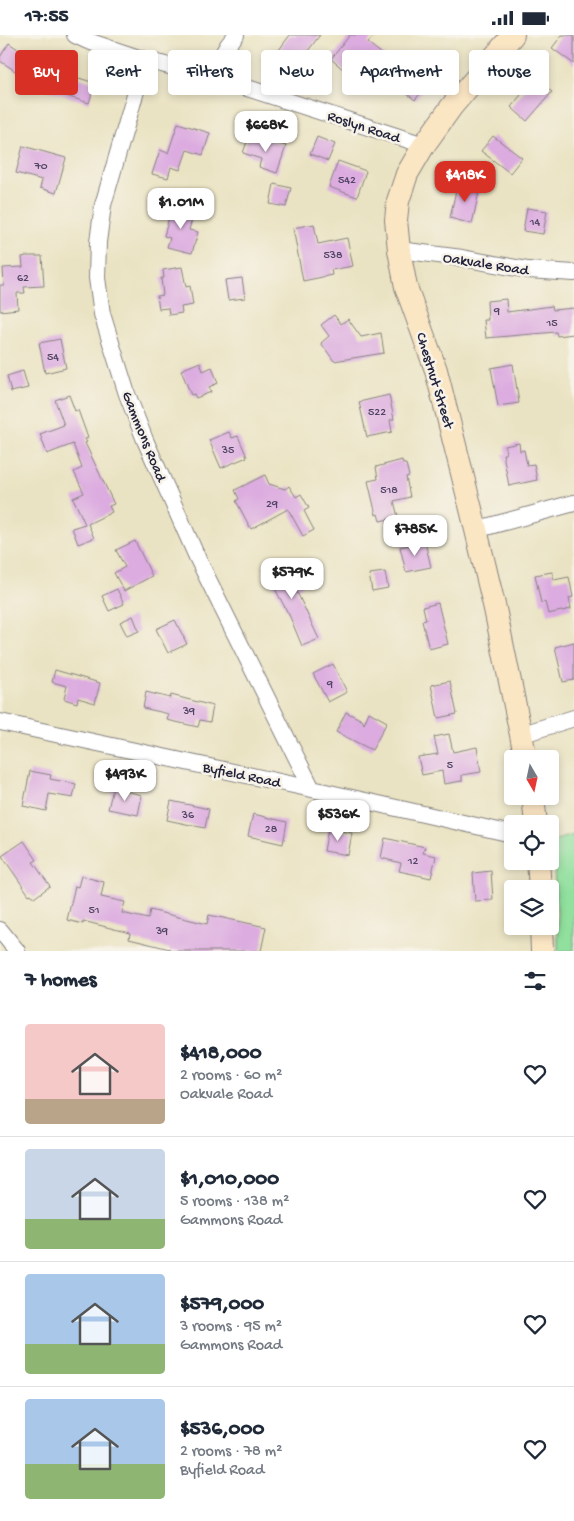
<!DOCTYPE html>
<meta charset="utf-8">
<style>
:root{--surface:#fff;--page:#f6f6f7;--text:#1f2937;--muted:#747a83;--line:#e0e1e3;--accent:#d93025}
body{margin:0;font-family:"Gochi Hand",sans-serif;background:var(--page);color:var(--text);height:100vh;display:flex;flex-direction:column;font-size:19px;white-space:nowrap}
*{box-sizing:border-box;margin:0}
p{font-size:16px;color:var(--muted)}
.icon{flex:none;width:28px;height:28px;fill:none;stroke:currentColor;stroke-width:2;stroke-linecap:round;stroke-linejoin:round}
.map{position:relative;height:916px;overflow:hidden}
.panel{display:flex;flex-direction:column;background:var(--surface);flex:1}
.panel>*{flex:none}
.hud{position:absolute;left:15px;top:15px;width:545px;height:45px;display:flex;gap:10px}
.needle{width:32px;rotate:171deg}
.fabs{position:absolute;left:504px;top:715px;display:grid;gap:10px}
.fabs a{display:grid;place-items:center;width:55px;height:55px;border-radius:5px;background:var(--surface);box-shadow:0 2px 8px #0003;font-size:25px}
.price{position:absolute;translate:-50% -42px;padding:0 11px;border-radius:10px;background:#fff;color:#222;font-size:16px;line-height:32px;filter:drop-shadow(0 1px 2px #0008)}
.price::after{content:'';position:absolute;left:50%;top:30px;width:15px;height:11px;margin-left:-8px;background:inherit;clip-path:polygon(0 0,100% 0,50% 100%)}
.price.selected{background:var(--accent);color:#fff}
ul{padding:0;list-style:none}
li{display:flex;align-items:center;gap:15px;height:125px;padding:0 25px}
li+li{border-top:1px solid var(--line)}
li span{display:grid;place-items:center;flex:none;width:140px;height:100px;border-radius:5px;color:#555}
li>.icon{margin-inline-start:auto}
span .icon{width:60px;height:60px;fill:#fffc;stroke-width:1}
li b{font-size:21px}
h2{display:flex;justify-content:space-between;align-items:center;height:60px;padding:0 25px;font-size:21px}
.chip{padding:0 18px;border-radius:5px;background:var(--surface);box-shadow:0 2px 8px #0003;font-size:18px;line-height:45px}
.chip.selected{background:var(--accent);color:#fff}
.status{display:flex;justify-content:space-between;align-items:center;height:35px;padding:0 25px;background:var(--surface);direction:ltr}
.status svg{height:14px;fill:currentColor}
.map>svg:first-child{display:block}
.green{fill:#91e09e;stroke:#5a816c}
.building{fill:#dcabe0}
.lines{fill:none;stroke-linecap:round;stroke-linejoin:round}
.minor-casing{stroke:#86827f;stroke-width:18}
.secondary-casing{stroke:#86827f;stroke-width:24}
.minor{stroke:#fff;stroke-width:16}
.secondary{stroke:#fbe6c4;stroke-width:22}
.labels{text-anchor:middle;stroke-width:5;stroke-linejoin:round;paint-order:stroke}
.number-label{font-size:12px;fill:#504464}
.street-label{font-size:15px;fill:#22223b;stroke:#f7f3e8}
</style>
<div class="status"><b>17:55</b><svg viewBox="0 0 49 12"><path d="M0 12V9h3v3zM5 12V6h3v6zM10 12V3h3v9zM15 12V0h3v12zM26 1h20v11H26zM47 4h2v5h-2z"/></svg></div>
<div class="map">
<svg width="574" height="916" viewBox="0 0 574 916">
<rect width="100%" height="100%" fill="#f7f3e8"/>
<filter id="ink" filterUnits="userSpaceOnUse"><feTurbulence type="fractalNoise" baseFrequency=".02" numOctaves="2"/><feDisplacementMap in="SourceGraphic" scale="10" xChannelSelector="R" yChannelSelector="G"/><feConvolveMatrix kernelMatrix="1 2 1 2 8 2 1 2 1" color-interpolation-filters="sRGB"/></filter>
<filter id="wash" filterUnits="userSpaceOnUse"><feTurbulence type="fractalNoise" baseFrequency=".0096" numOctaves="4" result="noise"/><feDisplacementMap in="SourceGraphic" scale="20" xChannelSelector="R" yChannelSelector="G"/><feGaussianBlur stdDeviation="1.12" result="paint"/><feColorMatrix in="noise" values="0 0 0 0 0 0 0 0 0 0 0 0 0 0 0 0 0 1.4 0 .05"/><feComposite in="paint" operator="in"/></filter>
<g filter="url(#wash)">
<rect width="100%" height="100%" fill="#eae3c3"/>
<path class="green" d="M 574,800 L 574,916 L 558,916 L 558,890 L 552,806 Z"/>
<g id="blocks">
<path class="building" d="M 290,0 L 320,0 L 292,37 L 273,23 Z
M 350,0 L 374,0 L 368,8 L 391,26 L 396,20 L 401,25 L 405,21 L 422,35 L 417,42 L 427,50 L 415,65 L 376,35 L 363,51 L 331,24 Z
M 562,0 L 574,0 L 574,29 L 552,13 Z
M 9,8 L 31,23 L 20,39 L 0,26 L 0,22 Z
M 53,35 L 95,48 L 89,68 L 47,55 Z
M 535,43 L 552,57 L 527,86 L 511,72 Z
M 178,88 L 210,98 L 203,120 L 187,115 L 180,135 L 171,132 L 168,143 L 152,139 L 160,115 L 168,118 Z
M 249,101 L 256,103 L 256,101 L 286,111 L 277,138 L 259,132 L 261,124 L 243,118 Z
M 493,101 L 522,123 L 510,138 L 481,116 Z
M 317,102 L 335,109 L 328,126 L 310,119 Z
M 23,111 L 66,123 L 56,158 L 40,153 L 42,145 L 16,138 Z
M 338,126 L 366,136 L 357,162 L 329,152 Z
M 458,146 L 480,152 L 472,189 L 450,183 Z
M 274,149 L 291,153 L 286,172 L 270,169 Z
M 172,171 L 194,177 L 189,195 L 198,197 L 192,218 L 167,212 L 170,203 L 164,201 Z
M 527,173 L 547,176 L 543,199 L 523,196 Z
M 314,189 L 318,209 L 347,203 L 353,231 L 331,235 L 332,240 L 303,246 L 293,193 Z
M 26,221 L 42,221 L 44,251 L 24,252 L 25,258 L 17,258 L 18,274 L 0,276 L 0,250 L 4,250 L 3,233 L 23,232 L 22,222 Z
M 182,232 L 186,252 L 190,251 L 193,270 L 181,272 L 182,278 L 169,280 L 168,273 L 159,274 L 157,261 L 163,260 L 161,243 L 164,243 L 163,235 Z
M 242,243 L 245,263 L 228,265 L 225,245 Z
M 506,264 L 507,277 L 552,271 L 553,275 L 574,273 L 574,299 L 557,301 L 556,297 L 486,303 L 484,285 L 488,285 L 487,266 Z
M 334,280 L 341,289 L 348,284 L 361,302 L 381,298 L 384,318 L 334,326 L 321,308 L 329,301 L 321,290 Z
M 60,304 L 66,333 L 45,338 L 39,308 Z
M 200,327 L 203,336 L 212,332 L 218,348 L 209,352 L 211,357 L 196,363 L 194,359 L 191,360 L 181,335 Z
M 513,329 L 519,368 L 498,371 L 491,333 Z
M 23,336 L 28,353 L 11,357 L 7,341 Z
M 69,360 L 75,376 L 78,375 L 88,403 L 85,404 L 87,407 L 85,408 L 114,469 L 109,471 L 112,477 L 88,489 L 94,503 L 78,509 L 72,493 L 85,489 L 73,463 L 84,458 L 74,437 L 82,433 L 73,409 L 47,419 L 40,399 L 64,390 L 55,365 Z
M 389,360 L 394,384 L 390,385 L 392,397 L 367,402 L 359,367 Z
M 229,397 L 232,403 L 238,401 L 247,422 L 221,433 L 209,405 Z
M 519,408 L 520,416 L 524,415 L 527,430 L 534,429 L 537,445 L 509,451 L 503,419 L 506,419 L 505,411 Z
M 402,425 L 403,429 L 406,429 L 409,441 L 406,442 L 410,462 L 394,466 L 398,482 L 380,486 L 378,479 L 376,480 L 368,446 L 378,444 L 376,432 Z
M 265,440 L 269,449 L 285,454 L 289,451 L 296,462 L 301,459 L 309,473 L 304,476 L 314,495 L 303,501 L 288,474 L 251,494 L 236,466 L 239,464 L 235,455 Z
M 135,506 L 152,541 L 124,556 L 114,538 L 125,532 L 116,515 Z
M 425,507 L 431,532 L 406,537 L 400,512 Z
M 276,524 L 282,536 L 293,531 L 303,551 L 296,555 L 319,604 L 302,611 L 290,582 L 263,531 Z
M 385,537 L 388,553 L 372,556 L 369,539 Z
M 552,537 L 554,545 L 569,542 L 573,562 L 569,563 L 571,574 L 548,579 L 545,567 L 541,568 L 535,540 Z
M 117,554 L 124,569 L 109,576 L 102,561 Z
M 438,568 L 448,609 L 429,614 L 422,586 L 426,585 L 423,572 Z
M 133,581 L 139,596 L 127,601 L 120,587 Z
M 175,585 L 187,609 L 168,618 L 156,594 Z
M 574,607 L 574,645 L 563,647 L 555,612 Z
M 333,629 L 347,657 L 328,667 L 313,639 Z
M 55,635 L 100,648 L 95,668 L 78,663 L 77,668 L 64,664 L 67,651 L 52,647 Z
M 450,646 L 457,679 L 438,683 L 431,650 Z
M 146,657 L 170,663 L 171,660 L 213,671 L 210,687 L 200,685 L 198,692 L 167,685 L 169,679 L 143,673 Z
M 346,677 L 362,685 L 364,689 L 369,677 L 387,687 L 372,715 L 336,697 Z
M 449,699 L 453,717 L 477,712 L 481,737 L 462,740 L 462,746 L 444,749 L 442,736 L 422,740 L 418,722 L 438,719 L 434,702 Z
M 30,736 L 51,740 L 50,744 L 76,749 L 73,763 L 49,759 L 46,776 L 23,771 Z
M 113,753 L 142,760 L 138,780 L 108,774 Z
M 171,766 L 209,774 L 205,793 L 167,785 Z
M 253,779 L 287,787 L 283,809 L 248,801 Z
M 328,794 L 352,798 L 348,820 L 324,816 Z
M 385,803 L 425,812 L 423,818 L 436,821 L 431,843 L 399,836 L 401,828 L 381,823 Z
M 24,806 L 37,825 L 33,827 L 50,851 L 34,863 L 31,859 L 29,860 L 2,821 Z
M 491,836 L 493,865 L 475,866 L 473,838 Z
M 81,841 L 104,847 L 101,862 L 125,867 L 122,878 L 148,884 L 150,875 L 207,889 L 209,880 L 266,892 L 261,916 L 169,916 L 170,914 L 129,904 L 130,898 L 83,886 L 83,889 L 67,885 L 75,851 L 78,852 Z"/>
</g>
</g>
<g filter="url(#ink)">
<use href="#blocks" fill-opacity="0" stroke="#86827f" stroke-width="1"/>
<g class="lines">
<g class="minor-casing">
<path id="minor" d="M 75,0 L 88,6 L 145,25 L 210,41 L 424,110
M 145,25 L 103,170 L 98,207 L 97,243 L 102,279 L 127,359 L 145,405 L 197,522 L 312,754
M 210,41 L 228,10 L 236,0
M 399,215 L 462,223 L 528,235 L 574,238
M 475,495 L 574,468
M 0,687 L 312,754 L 512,799
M 520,700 L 574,683
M 0,895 L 17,916"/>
</g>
<g class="secondary-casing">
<path id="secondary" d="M 513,0 L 452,71 L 424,110 L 407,139 L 398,166 L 396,185 L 399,215 L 406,252 L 436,335 L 471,474 L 495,574 L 526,724
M 533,761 L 536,789
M 538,826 L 540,854
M 541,891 L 542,916"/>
</g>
<use href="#minor" class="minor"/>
<use href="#secondary" class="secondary"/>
</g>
</g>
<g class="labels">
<g class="number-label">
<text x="41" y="134">70</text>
<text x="347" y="148">542</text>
<text x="535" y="190">14</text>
<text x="333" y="223">538</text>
<text x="23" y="246">62</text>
<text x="497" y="279">9</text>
<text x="552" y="291">15</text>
<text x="53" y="325">54</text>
<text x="377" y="380">522</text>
<text x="228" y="418">35</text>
<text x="389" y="458">518</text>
<text x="272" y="472">29</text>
<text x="330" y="652">9</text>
<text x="189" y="679">39</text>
<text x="450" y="733">5</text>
<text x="188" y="783">36</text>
<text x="271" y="797">28</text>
<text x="413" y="829">12</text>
<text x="94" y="878">51</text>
<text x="162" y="899">39</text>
</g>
<g class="street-label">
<text transform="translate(364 91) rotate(18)" y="5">Roslyn Road</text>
<text transform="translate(486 228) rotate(9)" y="5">Oakvale Road</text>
<text transform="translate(436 345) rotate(73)" y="5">Chestnut Street</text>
<text transform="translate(145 401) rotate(68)" y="5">Gammons Road</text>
<text transform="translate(242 739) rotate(12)" y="5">Byfield Road</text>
</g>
</g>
</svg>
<div class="fabs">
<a><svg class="needle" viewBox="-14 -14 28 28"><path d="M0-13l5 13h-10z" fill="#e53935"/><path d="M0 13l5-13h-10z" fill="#747a83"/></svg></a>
<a><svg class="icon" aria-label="locate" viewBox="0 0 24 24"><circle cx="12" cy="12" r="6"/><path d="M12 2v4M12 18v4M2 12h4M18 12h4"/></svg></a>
<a><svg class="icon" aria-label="layers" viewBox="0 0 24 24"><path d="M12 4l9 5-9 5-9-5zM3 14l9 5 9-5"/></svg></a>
</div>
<b class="price" style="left:266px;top:118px">$668K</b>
<b class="price selected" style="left:465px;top:168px">$418K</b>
<b class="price" style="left:181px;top:195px">$1.01M</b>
<b class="price" style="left:415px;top:522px">$785K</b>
<b class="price" style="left:292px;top:565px">$579K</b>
<b class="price" style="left:125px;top:767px">$493K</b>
<b class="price" style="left:338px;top:807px">$536K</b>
<div class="hud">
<a class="chip selected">Buy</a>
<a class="chip">Rent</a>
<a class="chip">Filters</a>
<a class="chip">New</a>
<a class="chip">Apartment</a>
<a class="chip">House</a>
</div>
</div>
<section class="panel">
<h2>7 homes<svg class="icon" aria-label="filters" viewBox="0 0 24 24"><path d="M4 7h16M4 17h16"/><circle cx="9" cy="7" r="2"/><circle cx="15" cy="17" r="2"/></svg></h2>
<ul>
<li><span style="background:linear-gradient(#f6c9c9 75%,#b9a48a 0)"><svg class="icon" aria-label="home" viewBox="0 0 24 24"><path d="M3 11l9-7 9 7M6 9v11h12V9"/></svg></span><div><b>$418,000</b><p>2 rooms · 60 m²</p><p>Oakvale Road</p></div><svg class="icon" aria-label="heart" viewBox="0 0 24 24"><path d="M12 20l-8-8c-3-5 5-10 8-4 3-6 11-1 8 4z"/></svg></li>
<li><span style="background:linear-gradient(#c9d6e8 70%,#8fb573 0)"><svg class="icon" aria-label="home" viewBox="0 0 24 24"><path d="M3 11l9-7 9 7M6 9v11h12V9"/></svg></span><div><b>$1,010,000</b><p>5 rooms · 138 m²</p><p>Gammons Road</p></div><svg class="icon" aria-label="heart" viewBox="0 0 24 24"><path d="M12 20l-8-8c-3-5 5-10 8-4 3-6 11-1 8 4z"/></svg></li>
<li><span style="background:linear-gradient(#a9c7e8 70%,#8fb573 0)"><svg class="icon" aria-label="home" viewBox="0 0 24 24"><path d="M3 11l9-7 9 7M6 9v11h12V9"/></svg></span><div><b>$579,000</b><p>3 rooms · 95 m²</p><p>Gammons Road</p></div><svg class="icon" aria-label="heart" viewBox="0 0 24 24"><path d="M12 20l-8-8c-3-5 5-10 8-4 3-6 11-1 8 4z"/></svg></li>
<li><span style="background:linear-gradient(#a9c7e8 65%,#8fb573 0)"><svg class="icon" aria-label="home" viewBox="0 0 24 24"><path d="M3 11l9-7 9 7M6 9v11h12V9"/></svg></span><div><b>$536,000</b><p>2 rooms · 78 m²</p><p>Byfield Road</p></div><svg class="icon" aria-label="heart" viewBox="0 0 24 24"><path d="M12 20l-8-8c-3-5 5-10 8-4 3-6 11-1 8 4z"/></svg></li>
</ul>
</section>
